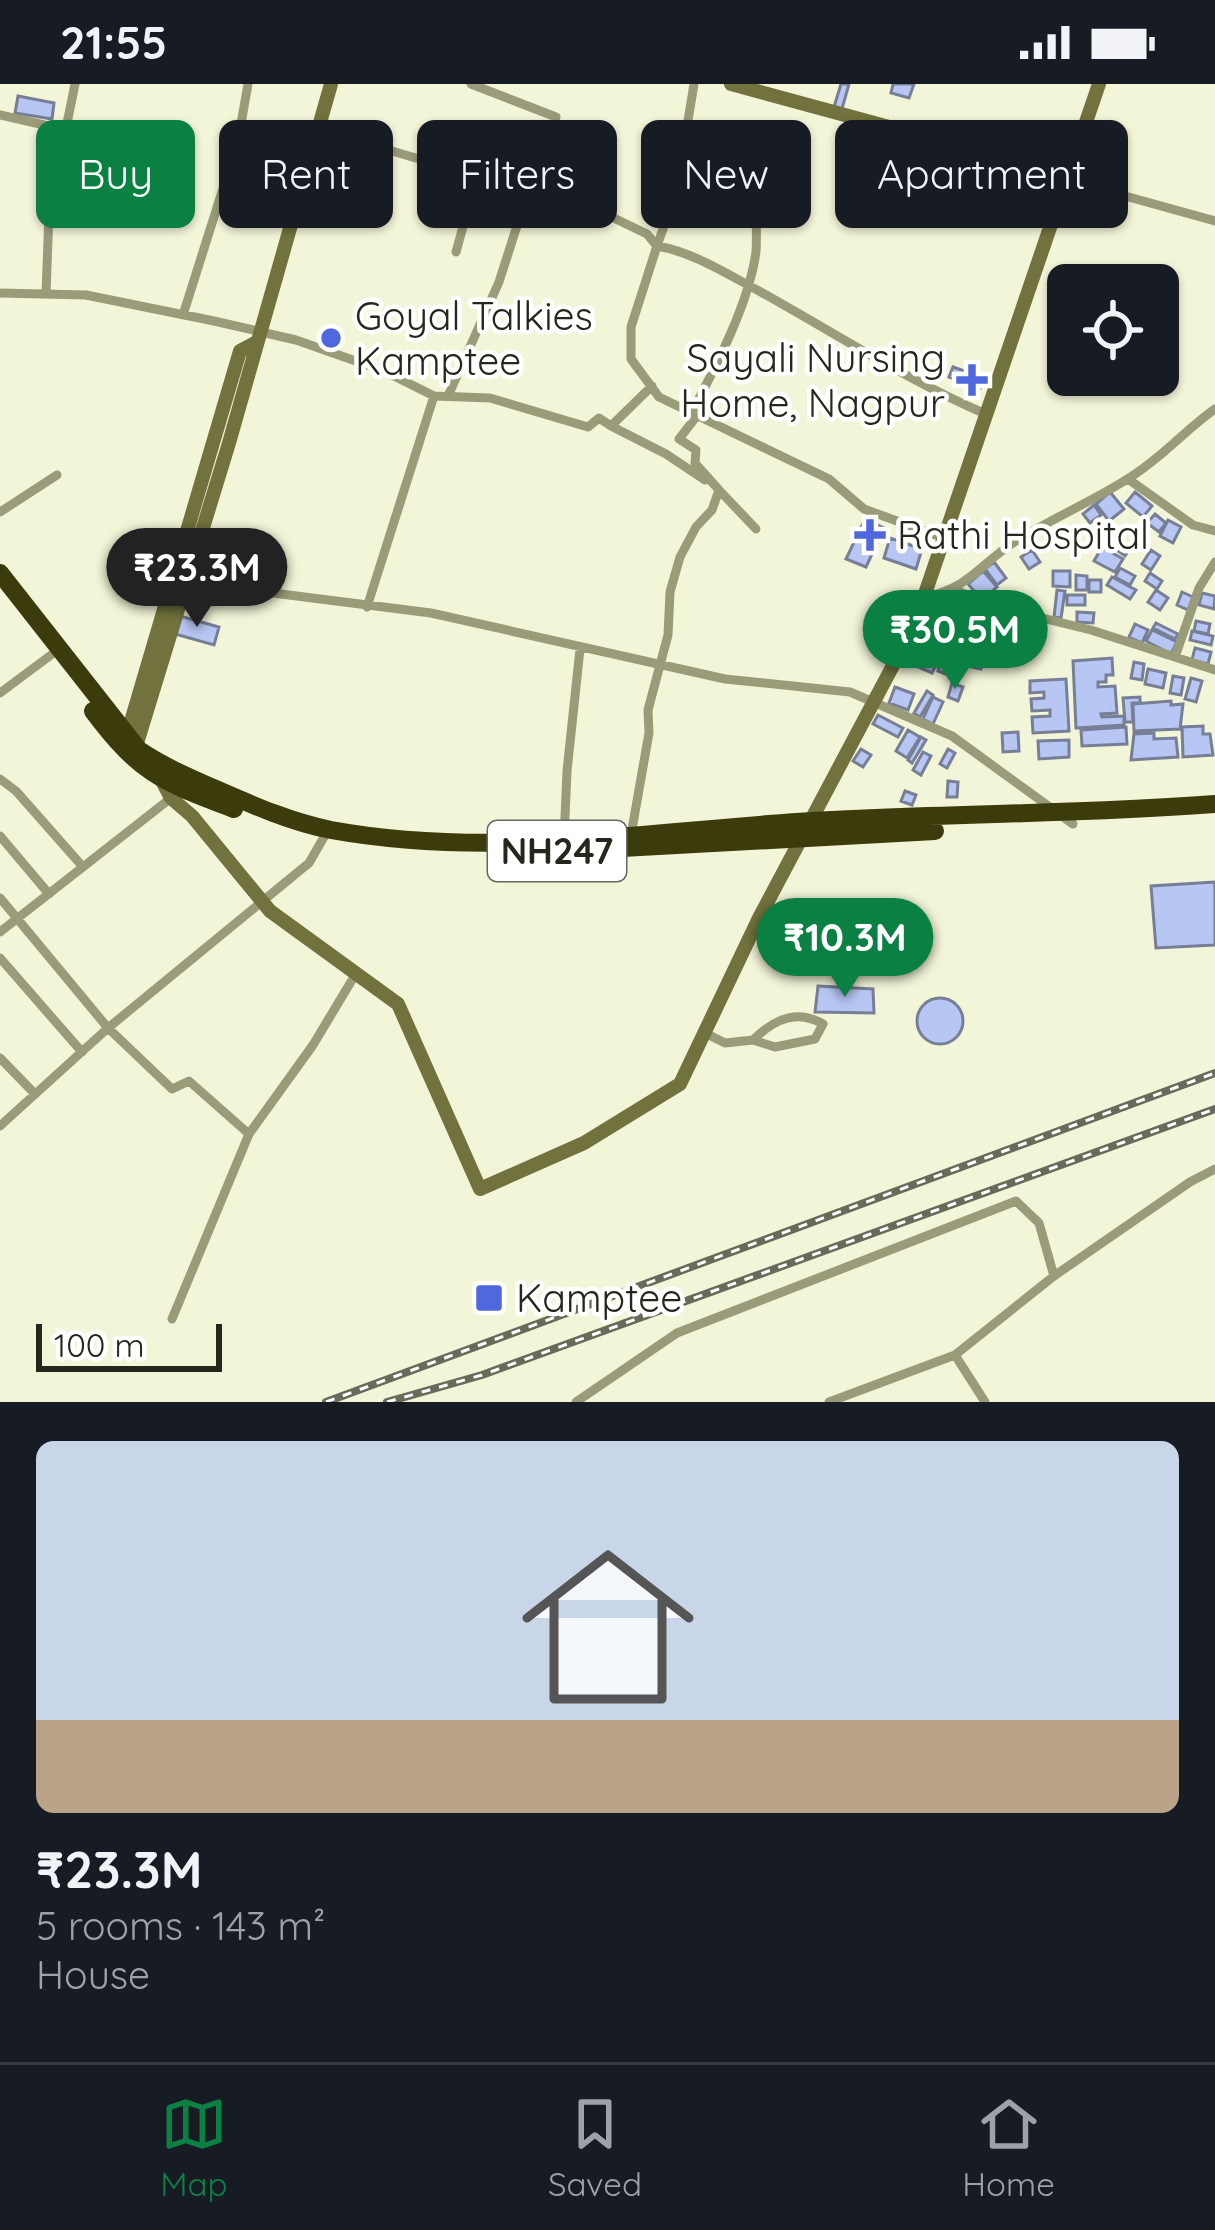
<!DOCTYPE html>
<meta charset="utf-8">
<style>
:root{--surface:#171b24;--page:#242831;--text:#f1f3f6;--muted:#9ea1a6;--line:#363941;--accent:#0b8043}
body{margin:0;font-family:Quicksand,sans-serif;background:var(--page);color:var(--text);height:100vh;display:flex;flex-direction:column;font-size:45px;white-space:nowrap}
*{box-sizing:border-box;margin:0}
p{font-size:39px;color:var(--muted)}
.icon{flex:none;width:66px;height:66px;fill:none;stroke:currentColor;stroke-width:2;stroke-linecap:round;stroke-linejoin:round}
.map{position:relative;height:1318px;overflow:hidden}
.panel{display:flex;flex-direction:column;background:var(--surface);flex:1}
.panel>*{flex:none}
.guide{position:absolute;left:36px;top:36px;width:1143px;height:108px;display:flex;gap:24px}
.buttons{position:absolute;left:1047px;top:180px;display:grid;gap:24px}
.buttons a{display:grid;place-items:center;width:132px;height:132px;border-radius:18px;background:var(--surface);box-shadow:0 3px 9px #0004;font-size:60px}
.scale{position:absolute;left:36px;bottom:30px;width:186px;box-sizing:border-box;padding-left:12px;border:6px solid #26261c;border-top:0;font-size:33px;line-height:42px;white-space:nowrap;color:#26261c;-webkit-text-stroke:9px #fff;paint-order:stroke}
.price{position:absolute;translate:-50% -102px;padding:0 27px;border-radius:42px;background:var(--accent);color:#fff;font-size:39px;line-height:78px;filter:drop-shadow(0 3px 6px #0008)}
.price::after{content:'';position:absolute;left:50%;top:72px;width:36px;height:27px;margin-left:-18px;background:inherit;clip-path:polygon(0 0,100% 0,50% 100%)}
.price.selected{background:#222;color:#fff}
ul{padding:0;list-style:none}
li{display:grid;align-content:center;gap:24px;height:636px;padding:0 36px}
li span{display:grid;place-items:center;height:372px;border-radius:18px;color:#555}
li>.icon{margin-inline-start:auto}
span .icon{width:216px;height:216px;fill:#fffc;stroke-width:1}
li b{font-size:51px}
.chip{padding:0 42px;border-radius:18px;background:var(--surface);box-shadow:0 3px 9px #0004;font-size:42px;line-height:108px}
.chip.selected{background:var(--accent);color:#fff}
.status{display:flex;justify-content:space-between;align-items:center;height:84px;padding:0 60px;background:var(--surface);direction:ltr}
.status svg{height:33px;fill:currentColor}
.dock{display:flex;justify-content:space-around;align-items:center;height:168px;border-top:3px solid var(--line);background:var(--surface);font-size:33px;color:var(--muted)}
.dock a{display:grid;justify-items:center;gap:6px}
.dock .selected{color:var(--accent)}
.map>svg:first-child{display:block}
.building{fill:#b7c6f3;stroke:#777f97;stroke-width:3}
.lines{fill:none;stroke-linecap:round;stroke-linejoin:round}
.street{stroke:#9a9c79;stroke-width:9}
.secondary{stroke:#71723d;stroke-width:14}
.highway{stroke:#3b3b0c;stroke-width:18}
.rail-casing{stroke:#6a6a5a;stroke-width:8}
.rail{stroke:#fff;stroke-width:3;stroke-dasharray:9;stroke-linecap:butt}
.poi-dot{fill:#5068dd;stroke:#fff;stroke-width:4.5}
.labels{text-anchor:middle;stroke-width:9;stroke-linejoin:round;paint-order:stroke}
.shield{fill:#fff;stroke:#676760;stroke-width:3}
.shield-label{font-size:36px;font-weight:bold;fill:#26261c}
.poi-label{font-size:39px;fill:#26261c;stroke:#fff;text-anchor:start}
</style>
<div class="status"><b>21:55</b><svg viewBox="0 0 49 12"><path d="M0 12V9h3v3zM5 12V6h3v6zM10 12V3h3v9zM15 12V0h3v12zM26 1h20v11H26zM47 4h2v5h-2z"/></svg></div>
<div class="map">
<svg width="1215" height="1318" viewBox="0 0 1215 1318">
<rect width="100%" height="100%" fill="#f3f5d8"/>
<path class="building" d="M 841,0 L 849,0 L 842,25 L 834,23 Z
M 893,0 L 914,0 L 909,14 L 891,9 Z
M 18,12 L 54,19 L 52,35 L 15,29 Z
M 1023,94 L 1045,102 L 1037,127 L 1014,120 Z
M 953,283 L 984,294 L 980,304 L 949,293 Z
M 1110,408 L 1124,425 L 1109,437 L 1096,420 Z
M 1135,408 L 1152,422 L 1143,433 L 1126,419 Z
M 1094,421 L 1101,431 L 1090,439 L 1083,430 Z
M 1155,430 L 1166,439 L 1159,448 L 1147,439 Z
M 865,435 L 884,444 L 866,483 L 846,475 Z
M 1168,436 L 1181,443 L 1173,459 L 1160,452 Z
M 1117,453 L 1131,463 L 1125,472 L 1111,462 Z
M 890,454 L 922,465 L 916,485 L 884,474 Z
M 1102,463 L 1123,475 L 1115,488 L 1094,477 Z
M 1032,466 L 1040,478 L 1029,485 L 1021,473 Z
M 1151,466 L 1160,472 L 1151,486 L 1142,480 Z
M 994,478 L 1006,494 L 997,501 L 985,485 Z
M 1120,484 L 1135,492 L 1130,501 L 1115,493 Z
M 983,487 L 997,503 L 982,516 L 968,500 Z
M 1053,487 L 1070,487 L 1070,503 L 1053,502 Z
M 1150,489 L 1162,497 L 1157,505 L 1145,497 Z
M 1076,491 L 1087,492 L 1087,506 L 1076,506 Z
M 1112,493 L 1136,506 L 1130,515 L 1107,501 Z
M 1089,496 L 1101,496 L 1101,508 L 1089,508 Z
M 1057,506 L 1065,507 L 1061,534 L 1054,533 Z
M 1156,506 L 1168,514 L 1160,526 L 1148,518 Z
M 1182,508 L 1193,513 L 1188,526 L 1177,521 Z
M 1202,509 L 1215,512 L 1214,525 L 1199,521 Z
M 1067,511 L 1085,511 L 1085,521 L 1067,521 Z
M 949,516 L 964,528 L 958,541 L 942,531 Z
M 1077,528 L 1094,529 L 1093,539 L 1077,538 Z
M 180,532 L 219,543 L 214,561 L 175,550 Z
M 1196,537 L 1210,540 L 1208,550 L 1194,547 Z
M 1156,539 L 1178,550 L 1175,555 L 1153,544 Z
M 1135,540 L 1148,546 L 1142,559 L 1129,553 Z
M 960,544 L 974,550 L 970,558 L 957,552 Z
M 1020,544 L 1031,549 L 1022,571 L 1010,566 Z
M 996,545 L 1005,548 L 997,566 L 989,563 Z
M 1152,546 L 1177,558 L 1171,570 L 1146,557 Z
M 1192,547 L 1213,552 L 1211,561 L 1190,556 Z
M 924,558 L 935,563 L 929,576 L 918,572 Z
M 965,563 L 975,566 L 970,582 L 960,579 Z
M 1195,564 L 1211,568 L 1208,580 L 1192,576 Z
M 976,566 L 985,568 L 981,585 L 972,583 Z
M 911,572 L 935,583 L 932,589 L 909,579 Z
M 1112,574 L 1113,591 L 1106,591 L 1106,598 L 1098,598 L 1098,603 L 1115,602 L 1117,629 L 1101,630 L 1102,633 L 1124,632 L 1124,641 L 1076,644 L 1073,577 Z
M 941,577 L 958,584 L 954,593 L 938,587 Z
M 1134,578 L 1144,580 L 1142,596 L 1131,594 Z
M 1148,585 L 1166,589 L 1163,604 L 1145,600 Z
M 1173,592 L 1184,594 L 1181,611 L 1170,609 Z
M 1191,594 L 1202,597 L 1196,618 L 1185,615 Z
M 1066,595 L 1069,647 L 1033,649 L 1032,633 L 1050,632 L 1050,626 L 1032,627 L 1031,615 L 1044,614 L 1044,608 L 1030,609 L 1030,597 Z
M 952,599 L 963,603 L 958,617 L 948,613 Z
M 895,603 L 914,610 L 908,626 L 889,619 Z
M 927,607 L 933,611 L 920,633 L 914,629 Z
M 933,613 L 943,618 L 933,640 L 923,635 Z
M 1140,613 L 1140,619 L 1132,619 L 1133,638 L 1125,638 L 1123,614 Z
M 1171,617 L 1171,621 L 1183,620 L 1180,645 L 1134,647 L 1133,620 Z
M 878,631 L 903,644 L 898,653 L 873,640 Z
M 1203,642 L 1203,650 L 1210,650 L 1213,671 L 1183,673 L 1182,643 Z
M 1126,643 L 1127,660 L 1082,662 L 1081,646 Z
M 908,646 L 920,653 L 907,674 L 896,667 Z
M 1018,648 L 1019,667 L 1003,668 L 1002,649 Z
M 1154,649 L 1154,655 L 1176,654 L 1178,673 L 1131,676 L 1134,650 Z
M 921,653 L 926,656 L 912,679 L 908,676 Z
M 1069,656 L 1069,673 L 1039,675 L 1038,657 Z
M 861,665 L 871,671 L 863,683 L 853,677 Z
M 948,665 L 955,669 L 947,684 L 940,680 Z
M 923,668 L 931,672 L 921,691 L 913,686 Z
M 948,697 L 958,698 L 957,713 L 947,713 Z
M 905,707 L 916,711 L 912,721 L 901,717 Z
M 1215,798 L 1215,861 L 1156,864 L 1151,802 Z
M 818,902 L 873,905 L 874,929 L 815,928 Z
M917 937a23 23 0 1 1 46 0a23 23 0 1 1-46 0Z"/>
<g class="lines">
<path class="street" d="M 471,0 L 556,33 L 537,97 L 647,150 L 657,162 C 677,109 685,55 694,0
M 0,31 L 66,46
M 315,54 L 368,60 L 477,92 L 456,168
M 680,92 L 747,110 L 756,119 C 756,135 757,152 756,168 C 749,220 715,284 691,330
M 1067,101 L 1089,102 L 1215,137
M 0,209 L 86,211 L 214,237 L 296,256 L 384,287 L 434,312 L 490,314 L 588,343 L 599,334 L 611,342 L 652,302
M 46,210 L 49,128 L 75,0
M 183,231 L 238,57 L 248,0
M 448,312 L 499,198 L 523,123 L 537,97
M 611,342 L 666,370 L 705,396
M 1128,395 L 1193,441 L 1215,447
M 719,406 L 756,445
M 0,428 L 57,391
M 944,454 L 864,425 L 829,395 L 659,313 L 631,275 L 631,243 L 657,162 C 693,168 727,190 759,207 C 835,249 908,297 988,331
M 189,488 L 257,507 L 431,529 L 725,595 L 850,608 L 952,652 L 1073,740
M 956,506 L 989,521 L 1091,546 L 1215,586
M 923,514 C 973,502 977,482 1016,457 C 1053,434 1093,417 1129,394 C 1162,374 1185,346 1215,325
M 367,523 L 434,312
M 1175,573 L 1199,504 L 1215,478
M 0,609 L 51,571
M 0,695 L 16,707 L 83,783
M 631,751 L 649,649 L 648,626 L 668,551 L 670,508 L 680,473 L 696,443 L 712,426 L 719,406 L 695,379 L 696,366 L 679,355 L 696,333
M 0,752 L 49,810
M 564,756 L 567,687 L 580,565
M 0,814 L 108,944 L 172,1005 L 189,997 L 249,1050 L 313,961 L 355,891
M 0,848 L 171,714
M 0,874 L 82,968
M 707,950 L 725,959 L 753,956 L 775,963 L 815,955 L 823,940 C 797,925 774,935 753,956
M 0,974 L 35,1010
M 0,1042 L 108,944 L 309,779 L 328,746
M 172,1235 L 249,1050
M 955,1271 L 985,1318
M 576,1318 L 677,1249 L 1016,1117 L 1039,1139 L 1054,1192
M 829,1318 L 955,1271 L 1054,1192 L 1190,1098 L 1215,1085"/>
<path class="secondary" d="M 731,0 L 1070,92
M 125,658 L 240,267 L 257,258
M 134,669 L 229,359 L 331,0
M 160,693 L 171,714 L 192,732 L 270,827 L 398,920 L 480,1105 L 584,1059 L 680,1000 L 759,834 L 914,542 L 1099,0"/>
<path class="highway" d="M 0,489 L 139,666 C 161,681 186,692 211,703 C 250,720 290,738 331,746 C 485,774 642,749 796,738 C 935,729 1075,731 1215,720
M 93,627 C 141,691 161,697 234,725
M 567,767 L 935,747"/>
<g class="rail-casing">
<path id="rail" d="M 326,1318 L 1215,989
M 387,1318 L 482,1291 L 1215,1025"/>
</g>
<use href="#rail" class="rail"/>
</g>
<g class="poi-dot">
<circle cx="331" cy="254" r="12"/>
<path d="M966 278h12v12h12v12h-12v12h-12v-12h-12v-12h12z"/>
<path d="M864 433h12v12h12v12h-12v12h-12v-12h-12v-12h12z"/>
<rect x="474" y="1199" width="30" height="30" rx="6"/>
</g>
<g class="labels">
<rect class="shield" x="488" y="737" width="138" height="60" rx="9"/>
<g class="shield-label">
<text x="557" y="780">NH247</text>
</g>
<g class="poi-label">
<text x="355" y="246">Goyal Talkies<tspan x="355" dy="45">Kamptee</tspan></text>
<text x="945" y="288" text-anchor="end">Sayali Nursing<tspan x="945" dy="45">Home, Nagpur</tspan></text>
<text x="897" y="465">Rathi Hospital</text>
<text x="516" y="1228">Kamptee</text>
</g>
</g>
</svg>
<div class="buttons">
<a><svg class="icon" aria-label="locate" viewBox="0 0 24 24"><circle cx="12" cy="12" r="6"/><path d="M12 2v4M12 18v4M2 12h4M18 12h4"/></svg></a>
</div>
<div class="scale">100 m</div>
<b class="price selected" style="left:197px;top:546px">₹23.3M</b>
<b class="price" style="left:955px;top:608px">₹30.5M</b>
<b class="price" style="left:845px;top:916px">₹10.3M</b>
<div class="guide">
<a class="chip selected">Buy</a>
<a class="chip">Rent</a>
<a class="chip">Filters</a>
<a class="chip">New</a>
<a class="chip">Apartment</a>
</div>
</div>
<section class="panel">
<ul>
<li><span style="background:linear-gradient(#c9d6e8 75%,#b9a48a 0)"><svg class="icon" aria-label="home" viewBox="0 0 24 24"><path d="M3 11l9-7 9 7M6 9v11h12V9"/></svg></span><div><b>₹23.3M</b><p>5 rooms · 143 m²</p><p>House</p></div></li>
</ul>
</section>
<nav class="dock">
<a class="selected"><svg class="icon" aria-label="map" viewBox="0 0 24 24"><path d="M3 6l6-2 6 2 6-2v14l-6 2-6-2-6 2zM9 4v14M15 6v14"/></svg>Map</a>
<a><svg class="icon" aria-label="saved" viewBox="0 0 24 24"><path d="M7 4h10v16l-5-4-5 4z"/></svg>Saved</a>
<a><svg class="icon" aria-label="home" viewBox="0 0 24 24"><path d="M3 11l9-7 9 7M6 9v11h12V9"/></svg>Home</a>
</nav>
